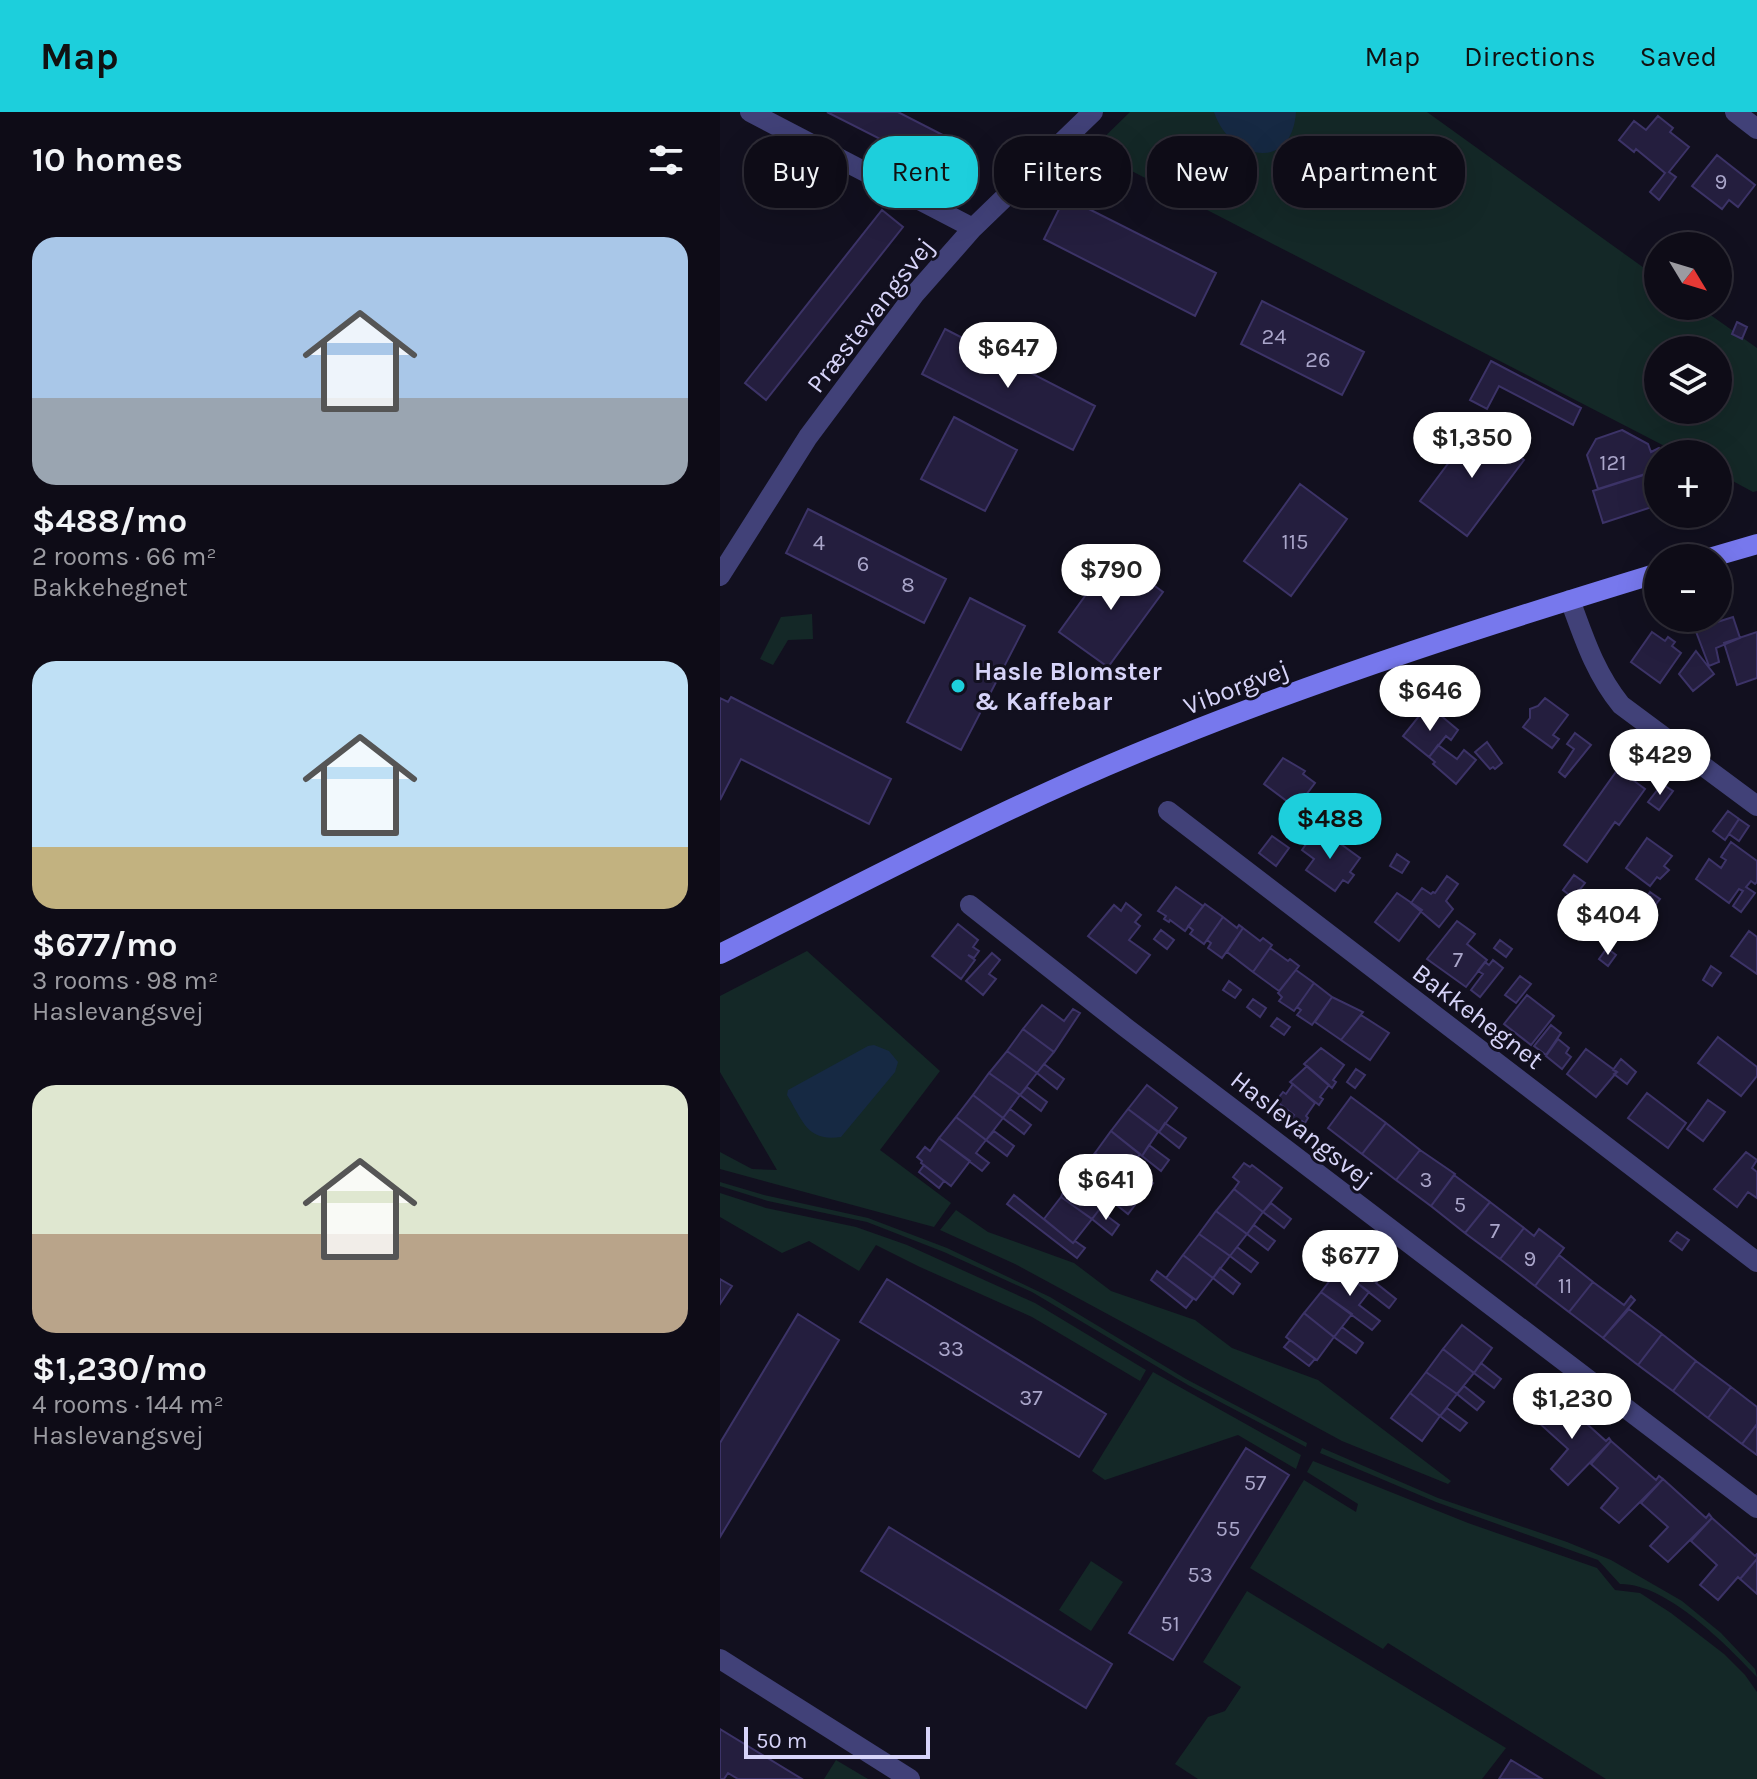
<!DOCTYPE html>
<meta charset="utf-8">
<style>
:root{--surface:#0e0c17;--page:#171520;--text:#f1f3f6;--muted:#9b9ba1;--line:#2e2c36;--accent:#1dcfdc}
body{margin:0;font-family:Karla,sans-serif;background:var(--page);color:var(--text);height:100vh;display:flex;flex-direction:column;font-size:30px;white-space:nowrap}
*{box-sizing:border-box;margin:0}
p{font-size:26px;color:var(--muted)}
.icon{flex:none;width:44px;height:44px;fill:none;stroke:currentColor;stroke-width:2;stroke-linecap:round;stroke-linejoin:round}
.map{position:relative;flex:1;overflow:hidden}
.panel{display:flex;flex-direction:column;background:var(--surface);width:720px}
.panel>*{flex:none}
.top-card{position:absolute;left:24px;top:24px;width:760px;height:72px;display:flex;gap:16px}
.needle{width:52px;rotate:128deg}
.buttons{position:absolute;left:924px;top:120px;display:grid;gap:16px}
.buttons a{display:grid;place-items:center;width:88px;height:88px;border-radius:50%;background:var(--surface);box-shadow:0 8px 32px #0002,0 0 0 2px var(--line);font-size:40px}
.scale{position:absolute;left:24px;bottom:20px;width:186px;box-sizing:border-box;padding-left:8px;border:4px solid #d7d4f9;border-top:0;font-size:22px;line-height:28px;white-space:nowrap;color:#d7d4f9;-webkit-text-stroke:6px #12101f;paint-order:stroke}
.price{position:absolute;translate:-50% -68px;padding:0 18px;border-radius:28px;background:#fff;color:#222;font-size:26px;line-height:52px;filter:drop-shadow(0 2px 4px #0008)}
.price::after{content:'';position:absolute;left:50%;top:48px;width:24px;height:18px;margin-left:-12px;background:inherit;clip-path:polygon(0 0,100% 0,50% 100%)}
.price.on{background:var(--accent);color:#111}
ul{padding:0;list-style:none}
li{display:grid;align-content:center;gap:16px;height:424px;padding:0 32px}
li span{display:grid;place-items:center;height:248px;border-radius:24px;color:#555}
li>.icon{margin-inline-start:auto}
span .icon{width:144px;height:144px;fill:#fffc;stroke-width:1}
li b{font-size:34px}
h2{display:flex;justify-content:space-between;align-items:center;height:96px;padding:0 32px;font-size:34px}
.tag{padding:0 28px;border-radius:32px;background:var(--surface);box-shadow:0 8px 32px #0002,0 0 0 2px var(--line);font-size:28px;line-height:72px}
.tag.on{background:var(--accent);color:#111}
header{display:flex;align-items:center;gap:48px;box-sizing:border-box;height:112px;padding:0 40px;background:var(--accent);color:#111}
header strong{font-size:38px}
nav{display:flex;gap:44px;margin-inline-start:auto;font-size:28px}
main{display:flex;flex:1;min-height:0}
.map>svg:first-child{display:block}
.green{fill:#142827;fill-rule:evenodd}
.water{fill:#162943}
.building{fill:#241e3e;stroke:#3c3367;stroke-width:2}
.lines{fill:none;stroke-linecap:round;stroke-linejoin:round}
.street{stroke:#414178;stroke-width:20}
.secondary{stroke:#7778ed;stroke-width:20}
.poi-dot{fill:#1dcfdc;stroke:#12101f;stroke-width:3}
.labels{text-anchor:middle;stroke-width:6;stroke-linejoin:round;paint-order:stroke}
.number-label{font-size:22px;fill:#aaa6ca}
.street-label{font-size:26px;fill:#d7d4f9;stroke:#12101f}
.poi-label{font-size:26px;font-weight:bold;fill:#d7d4f9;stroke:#12101f;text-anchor:start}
</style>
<header>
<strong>Map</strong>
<nav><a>Map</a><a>Directions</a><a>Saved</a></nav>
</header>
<main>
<section class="panel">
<h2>10 homes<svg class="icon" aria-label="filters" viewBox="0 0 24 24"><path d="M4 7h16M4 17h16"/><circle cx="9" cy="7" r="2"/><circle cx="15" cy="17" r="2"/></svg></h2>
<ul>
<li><span style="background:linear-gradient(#a9c7e8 65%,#9aa5b1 0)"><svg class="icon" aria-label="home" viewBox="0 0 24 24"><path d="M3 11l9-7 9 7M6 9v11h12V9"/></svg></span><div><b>$488/mo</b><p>2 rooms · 66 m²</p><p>Bakkehegnet</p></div></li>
<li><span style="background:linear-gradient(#bfe0f5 75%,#c2b280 0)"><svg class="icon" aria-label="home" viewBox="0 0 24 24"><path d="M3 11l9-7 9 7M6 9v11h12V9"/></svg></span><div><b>$677/mo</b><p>3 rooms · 98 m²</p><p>Haslevangsvej</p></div></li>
<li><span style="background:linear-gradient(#dfe7d0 60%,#b9a48a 0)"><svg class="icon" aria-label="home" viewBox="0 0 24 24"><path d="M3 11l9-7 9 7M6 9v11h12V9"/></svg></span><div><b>$1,230/mo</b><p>4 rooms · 144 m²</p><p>Haslevangsvej</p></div></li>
</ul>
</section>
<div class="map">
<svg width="1037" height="1667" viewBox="0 0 1037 1667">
<rect width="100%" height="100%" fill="#12101f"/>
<path class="green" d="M 410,0 L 707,0 L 938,166 L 938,194 L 978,194 L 1037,236 L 1037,379 L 1033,380 L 998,361 L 998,342 L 960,342 L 371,38 ZM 938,238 L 998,238 L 998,298 L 938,298 Z
M 92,502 L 93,527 L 68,528 L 53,553 L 40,547 L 61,505 Z
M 87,839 L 220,959 L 160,1038 L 231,1091 L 214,1115 L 0,1057 L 0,1040 L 32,1057 L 57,1058 L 0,960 L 0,884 Z
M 0,1070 L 44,1083 L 148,1106 L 227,1136 L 330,1185 L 466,1267 L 587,1331 L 586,1335 L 468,1273 L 312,1180 L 224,1140 L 147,1110 L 48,1089 L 0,1074 Z
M 0,1081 L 46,1096 L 136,1115 L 187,1133 L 315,1191 L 426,1258 L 420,1269 L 312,1205 L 200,1155 L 156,1133 L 139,1159 L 89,1129 L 62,1141 L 0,1105 Z
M 236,1098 L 268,1120 L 354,1151 L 391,1179 L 475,1208 L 512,1236 L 598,1268 L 731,1369 L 728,1372 L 622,1329 L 295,1152 L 220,1118 Z
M 433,1260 L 581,1343 L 576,1357 L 518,1323 L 385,1368 L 372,1359 Z
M 602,1336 L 718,1386 L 847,1430 L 891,1448 L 962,1489 L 1001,1521 L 1035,1557 L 1037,1565 C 1007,1533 946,1471 900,1472 L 878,1448 L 716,1390 L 600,1341 Z
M 593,1349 L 748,1411 L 877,1456 L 895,1478 L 920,1481 L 951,1501 L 1004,1542 L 1025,1563 L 1037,1580 L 1037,1667 L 886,1667 L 668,1531 L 663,1537 L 530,1456 L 584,1368 L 636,1400 L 638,1392 L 587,1360 Z
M 371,1449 L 403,1470 L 371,1519 L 339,1498 Z
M 527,1479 L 786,1636 L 762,1667 L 478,1667 L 455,1652 L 488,1605 L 505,1599 L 521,1575 L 483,1550 Z
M 116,1648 L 148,1667 L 104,1667 Z"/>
<path class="water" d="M 494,0 L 576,0 C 572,61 510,48 494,0 Z
M 154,933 L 169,939 L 178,950 L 175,960 L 121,1025 C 87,1030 83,1009 67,983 L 68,978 L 148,934 Z"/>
<path class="building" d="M 107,0 L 178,0 L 252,38 L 237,66 Z
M 938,4 L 953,16 L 950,20 L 969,35 L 949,60 L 956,65 L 939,88 L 930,80 L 945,61 L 916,37 L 914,40 L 899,28 L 914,9 L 926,18 Z
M 997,43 L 1035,73 L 1018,95 L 1009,88 L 1002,97 L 972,74 Z
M 345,85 L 496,161 L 475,204 L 324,127 Z
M 162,98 L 183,115 L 46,288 L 25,271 Z
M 542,189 L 644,240 L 622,283 L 521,232 Z
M 1017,210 L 1027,215 L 1022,227 L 1012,222 Z
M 225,217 L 375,294 L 353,338 L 202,262 Z
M 771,249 L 861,296 L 853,313 L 779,274 L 767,297 L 750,288 Z
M 234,305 L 297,338 L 265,399 L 201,367 Z
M 757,313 L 804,348 L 747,424 L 700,389 Z
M 902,318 L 928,332 L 931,340 L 939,336 L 946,342 L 938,342 L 938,358 L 878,377 L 867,343 L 876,327 Z
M 930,361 L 938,393 L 883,411 L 873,379 Z
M 580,372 L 627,407 L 571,484 L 524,449 Z
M 88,397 L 226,467 L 204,511 L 66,441 Z
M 394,444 L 443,480 L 388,555 L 339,520 Z
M 250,486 L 305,514 L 241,638 L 187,610 Z
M 1013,505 L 1020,526 L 996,536 L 999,550 L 989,554 L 975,517 Z
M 932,520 L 945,529 L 948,525 L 955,530 L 952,534 L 961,541 L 940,571 L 911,550 Z
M 1037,520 L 1037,566 L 1017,573 L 1004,531 Z
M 976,539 L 994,562 L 973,579 L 959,562 Z
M 11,585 L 171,667 L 149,712 L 21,647 L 0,688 L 0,586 L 8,590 Z
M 825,586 L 848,603 L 833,623 L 839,627 L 832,636 L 803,615 L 810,606 L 810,597 L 818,594 Z
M 704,598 L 714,607 L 719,602 L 738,618 L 731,628 L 726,624 L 709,645 L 683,624 Z
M 855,621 L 871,633 L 845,665 L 839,660 L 854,637 L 847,632 Z
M 767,630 L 782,651 L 775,657 L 773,655 L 770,657 L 755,640 Z
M 718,633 L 737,647 L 744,638 L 756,648 L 736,672 L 713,652 L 715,650 L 709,645 Z
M 563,646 L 585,659 L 583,662 L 595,671 L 576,696 L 544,672 Z
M 898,657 L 925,677 L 899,713 L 895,710 L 867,750 L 844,733 Z
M 942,672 L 953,679 L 939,698 L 928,690 Z
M 1008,699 L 1019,707 L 1005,728 L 993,719 Z
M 600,703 L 607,710 L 593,727 L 587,721 Z
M 1019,707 L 1029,714 L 1019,729 L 1009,722 Z
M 603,722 L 607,726 L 604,734 L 611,725 L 640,746 L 630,760 L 634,763 L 628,771 L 623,768 L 615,779 L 586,758 L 594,747 L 582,738 L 591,725 L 597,730 Z
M 552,724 L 569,736 L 556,754 L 539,741 Z
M 927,726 L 952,744 L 944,754 L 949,758 L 940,767 L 937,765 L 930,774 L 906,756 Z
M 1011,730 L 1037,749 L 1037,770 L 1035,772 L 1031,769 L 1026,775 L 1035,781 L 1021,800 L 1013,794 L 1023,779 L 1019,777 L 1009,791 L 976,767 L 989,747 L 1001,756 L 1006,748 L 1001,745 Z
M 677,742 L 689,750 L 682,761 L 670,754 Z
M 854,763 L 865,771 L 853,786 L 843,778 Z
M 727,764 L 738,772 L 726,789 L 733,797 L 719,815 L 691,791 L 702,776 L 711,782 L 713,780 L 715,781 Z
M 456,775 L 483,794 L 465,819 L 450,808 L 449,810 L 444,807 L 446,804 L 438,799 Z
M 930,780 L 940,787 L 932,797 L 923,790 Z
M 677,781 L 702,798 L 679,829 L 655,810 Z
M 406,791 L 421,803 L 415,810 L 420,814 L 409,828 L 430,843 L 416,861 L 368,824 L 394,793 L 401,799 Z
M 485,792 L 503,805 L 484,832 L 470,822 L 473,818 L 468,814 Z
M 503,805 L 517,816 L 519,813 L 523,816 L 502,846 L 488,836 L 491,831 L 487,828 Z
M 737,809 L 755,822 L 747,832 L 767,848 L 746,875 L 707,847 Z
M 238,812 L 258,828 L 253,835 L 259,839 L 254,846 L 248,843 L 255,848 L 241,867 L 212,844 Z
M 523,816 L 540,829 L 543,826 L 552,833 L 533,860 L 507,840 Z
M 441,818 L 454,828 L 447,837 L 434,827 Z
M 1029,819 L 1037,825 L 1037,862 L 1011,844 Z
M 780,828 L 792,837 L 786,845 L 774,836 Z
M 550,836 L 568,849 L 570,847 L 579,854 L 559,879 L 533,860 Z
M 887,836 L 896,843 L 888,854 L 879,847 Z
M 272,841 L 280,848 L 269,862 L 276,867 L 263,883 L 246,869 Z
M 773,848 L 783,856 L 760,885 L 751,878 L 763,862 L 758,859 L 765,850 L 769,853 Z
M 991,854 L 1001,861 L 992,874 L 983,868 Z
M 576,858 L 594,871 L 574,899 L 559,889 L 562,885 L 558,881 Z
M 800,864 L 811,872 L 796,891 L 785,883 Z
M 509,869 L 521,878 L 515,886 L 503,878 Z
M 594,871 L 612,885 L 592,913 L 577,903 L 581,898 L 577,895 Z
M 807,883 L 834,904 L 811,933 L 784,912 Z
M 612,885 L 643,900 L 621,928 L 595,910 Z
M 533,887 L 546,896 L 540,905 L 527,895 Z
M 322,893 L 344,909 L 353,897 L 360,901 L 334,940 L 303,917 Z
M 641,903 L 669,921 L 650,948 L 621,928 Z
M 557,906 L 570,915 L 564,923 L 551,914 Z
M 831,913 L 841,921 L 826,943 L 814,934 Z
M 303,917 L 334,940 L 317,961 L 287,939 Z
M 998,925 L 1037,955 L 1037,964 L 1021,984 L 978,951 Z
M 838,927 L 849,936 L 846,941 L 851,945 L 842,957 L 826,944 Z
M 601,936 L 624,953 L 613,968 L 616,970 L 612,976 L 584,952 Z
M 866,937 L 897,960 L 876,985 L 847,962 Z
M 287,939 L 317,961 L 300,983 L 269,961 Z
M 901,947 L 916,960 L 907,972 L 894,962 L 897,960 L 893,958 Z
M 324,952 L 344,967 L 337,977 L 317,961 Z
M 587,954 L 609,973 L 600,985 L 603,987 L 599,993 L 570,970 Z
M 636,957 L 645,963 L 635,976 L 627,970 Z
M 269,961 L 300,983 L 283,1006 L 253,983 Z
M 573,972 L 595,991 L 586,1004 L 588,1006 L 585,1011 L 582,1009 L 576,1016 L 568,1011 L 574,1003 L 556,989 L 563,980 L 566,982 Z
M 427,973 L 457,996 L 439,1020 L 408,997 Z
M 307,975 L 327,990 L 321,999 L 300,983 Z
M 927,981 L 966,1011 L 948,1036 L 908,1006 Z
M 253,983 L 283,1006 L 266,1028 L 236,1005 Z
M 631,985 L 666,1011 L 642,1042 L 608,1016 Z
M 988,988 L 1005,1000 L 983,1029 L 967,1017 Z
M 290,997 L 311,1013 L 304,1022 L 283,1006 Z
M 408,997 L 438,1020 L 422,1044 L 391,1019 Z
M 236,1005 L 266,1028 L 256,1041 L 269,1051 L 262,1059 L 219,1026 Z
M 445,1011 L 466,1026 L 459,1036 L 439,1020 Z
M 666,1011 L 700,1038 L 676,1068 L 642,1042 Z
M 274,1019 L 294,1034 L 287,1044 L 266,1028 Z
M 391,1019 L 420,1042 L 405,1064 L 375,1041 Z
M 219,1026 L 250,1049 L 231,1074 L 201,1051 L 202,1049 L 197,1045 L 205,1035 L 210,1039 Z
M 429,1033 L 449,1048 L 441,1059 L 422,1044 Z
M 700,1038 L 735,1062 L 711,1094 L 676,1068 Z
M 1026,1040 L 1037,1048 L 1032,1056 L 1037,1060 L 1037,1086 L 1028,1080 L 1017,1095 L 994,1077 Z
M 375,1041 L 405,1064 L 388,1086 L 358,1063 Z
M 524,1051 L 530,1055 L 532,1053 L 562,1076 L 543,1100 L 514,1077 L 519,1070 L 513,1065 Z
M 204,1053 L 224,1069 L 219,1076 L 199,1060 Z
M 412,1054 L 433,1071 L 425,1080 L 405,1064 Z
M 358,1063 L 388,1086 L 372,1107 L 341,1085 L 346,1074 L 348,1076 Z
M 734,1063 L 770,1090 L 745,1121 L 711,1094 Z
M 514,1077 L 543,1100 L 527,1122 L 496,1099 Z
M 395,1078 L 415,1093 L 408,1102 L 388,1086 Z
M 294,1083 L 353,1131 L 355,1129 L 365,1136 L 357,1146 L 287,1092 Z
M 341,1085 L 372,1107 L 353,1131 L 324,1107 Z
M 770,1090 L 804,1116 L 780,1147 L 745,1121 Z
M 551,1091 L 571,1107 L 564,1116 L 543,1100 Z
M 379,1098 L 399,1113 L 392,1123 L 372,1107 Z
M 496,1099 L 527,1122 L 510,1144 L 479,1122 Z
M 534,1113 L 555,1129 L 548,1138 L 527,1122 Z
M 804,1116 L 814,1124 L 819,1117 L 844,1136 L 815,1174 L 780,1147 Z
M 957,1120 L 969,1128 L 962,1138 L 950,1129 Z
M 479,1122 L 510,1144 L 493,1166 L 463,1143 Z
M 637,1133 L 668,1156 L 656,1171 L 676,1187 L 669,1196 L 619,1157 Z
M 517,1135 L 538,1151 L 531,1160 L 510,1144 Z
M 463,1143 L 493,1166 L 476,1188 L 446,1166 Z
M 839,1143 L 873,1170 L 849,1200 L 815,1174 Z
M 500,1156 L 520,1172 L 513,1182 L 493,1166 Z
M 619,1157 L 649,1180 L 639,1193 L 660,1209 L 652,1218 L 601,1180 Z
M 437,1159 L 473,1187 L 466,1196 L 431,1168 Z
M 0,1167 L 12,1174 L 0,1192 Z
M 167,1167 L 386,1302 L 359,1345 L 140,1210 Z
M 873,1170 L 904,1193 L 911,1184 L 915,1188 L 883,1226 L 849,1200 Z
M 601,1180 L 632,1202 L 614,1225 L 584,1201 Z
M 909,1197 L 942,1222 L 918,1253 L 883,1226 Z
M 584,1201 L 614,1225 L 597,1248 L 566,1225 Z
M 78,1202 L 119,1228 L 0,1425 L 0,1331 Z
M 742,1213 L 772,1236 L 754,1261 L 723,1237 Z
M 622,1215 L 643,1231 L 636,1241 L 614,1225 Z
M 942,1222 L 976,1249 L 953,1279 L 918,1253 Z
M 570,1228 L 595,1247 L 589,1254 L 564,1235 Z
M 723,1237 L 754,1261 L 737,1282 L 706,1260 Z
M 976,1249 L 1011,1275 L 988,1306 L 953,1279 Z
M 761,1251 L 781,1267 L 774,1276 L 754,1261 Z
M 706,1260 L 737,1282 L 720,1304 L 690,1281 Z
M 744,1274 L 764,1290 L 757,1298 L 737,1282 Z
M 1011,1275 L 1037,1295 L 1037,1312 L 1022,1332 L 988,1306 Z
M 690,1281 L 720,1304 L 702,1329 L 671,1306 Z
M 839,1287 L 886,1329 L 889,1326 L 891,1329 L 848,1373 L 831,1357 L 848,1337 L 818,1310 Z
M 727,1296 L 747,1311 L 740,1319 L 720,1304 Z
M 1037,1312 L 1037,1343 L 1022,1332 Z
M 891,1329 L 936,1368 L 939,1364 L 943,1367 L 899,1411 L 881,1396 L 898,1376 L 871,1352 Z
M 526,1336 L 569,1363 L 453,1548 L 409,1521 Z
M 943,1367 L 986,1406 L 989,1402 L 992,1406 L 948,1450 L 930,1434 L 948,1415 L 921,1391 Z
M 992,1406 L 1035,1444 L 1037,1442 L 1037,1447 L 1020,1467 L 1018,1465 L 998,1488 L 980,1473 L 997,1453 L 971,1429 Z
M 169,1415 L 392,1552 L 366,1596 L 141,1459 Z
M 1037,1447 L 1037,1482 L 1020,1467 Z
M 0,1617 L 82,1667 L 18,1667 L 8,1661 L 4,1667 L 0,1667 Z
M 791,1648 L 822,1667 L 779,1667 Z"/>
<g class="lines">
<path class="street" d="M 30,0 L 253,116
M 1015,0 L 1037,17
M 0,464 L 88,325 L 194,183 L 253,116 L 373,0
M 850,488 C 864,526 875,561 901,593 L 1037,694
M 448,699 L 1037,1150
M 250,793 L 405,915 L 1037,1396
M 0,1547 L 190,1667"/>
<path class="secondary" d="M 989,446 L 1037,432
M 0,842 C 149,768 297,688 452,627 C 611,563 774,511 938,461"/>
</g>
<circle class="poi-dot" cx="238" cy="574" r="8"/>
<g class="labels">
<g class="number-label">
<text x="1001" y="77">9</text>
<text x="554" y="232">24</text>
<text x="598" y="255">26</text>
<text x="893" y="358">121</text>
<text x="575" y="437">115</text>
<text x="99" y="438">4</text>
<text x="143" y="459">6</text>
<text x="188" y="480">8</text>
<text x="738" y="855">7</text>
<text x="706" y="1075">3</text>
<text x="740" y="1100">5</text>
<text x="775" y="1126">7</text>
<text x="810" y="1154">9</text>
<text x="845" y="1181">11</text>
<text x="231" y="1244">33</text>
<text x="311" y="1293">37</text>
<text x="535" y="1378">57</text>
<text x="508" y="1424">55</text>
<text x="480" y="1470">53</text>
<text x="450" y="1519">51</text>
</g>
<g class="street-label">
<text transform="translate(150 203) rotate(-52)" y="9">Præstevangsvej</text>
<text transform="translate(516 575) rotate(-21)" y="9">Viborgvej</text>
<text transform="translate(758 904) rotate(37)" y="9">Bakkehegnet</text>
<text transform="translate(582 1017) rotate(38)" y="9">Haslevangsvej</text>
</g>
<g class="poi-label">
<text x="254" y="568">Hasle Blomster<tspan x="254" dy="30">&amp; Kaffebar</tspan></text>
</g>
</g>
</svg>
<div class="buttons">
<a><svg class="needle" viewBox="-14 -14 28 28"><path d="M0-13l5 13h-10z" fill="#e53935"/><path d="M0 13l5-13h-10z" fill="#9b9ba1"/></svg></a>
<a><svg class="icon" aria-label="layers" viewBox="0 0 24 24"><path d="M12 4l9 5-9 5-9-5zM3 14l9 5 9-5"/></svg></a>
<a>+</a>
<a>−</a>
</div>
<div class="scale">50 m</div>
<b class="price" style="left:288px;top:278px">$647</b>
<b class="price" style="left:752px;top:368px">$1,350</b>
<b class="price" style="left:391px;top:500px">$790</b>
<b class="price" style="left:710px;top:621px">$646</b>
<b class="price" style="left:940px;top:685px">$429</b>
<b class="price on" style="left:610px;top:749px">$488</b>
<b class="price" style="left:888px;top:845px">$404</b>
<b class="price" style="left:386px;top:1110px">$641</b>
<b class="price" style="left:630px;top:1186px">$677</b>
<b class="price" style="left:852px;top:1329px">$1,230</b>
<div class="top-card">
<a class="tag">Buy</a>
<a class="tag on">Rent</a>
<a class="tag">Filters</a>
<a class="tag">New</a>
<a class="tag">Apartment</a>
</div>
</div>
</main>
